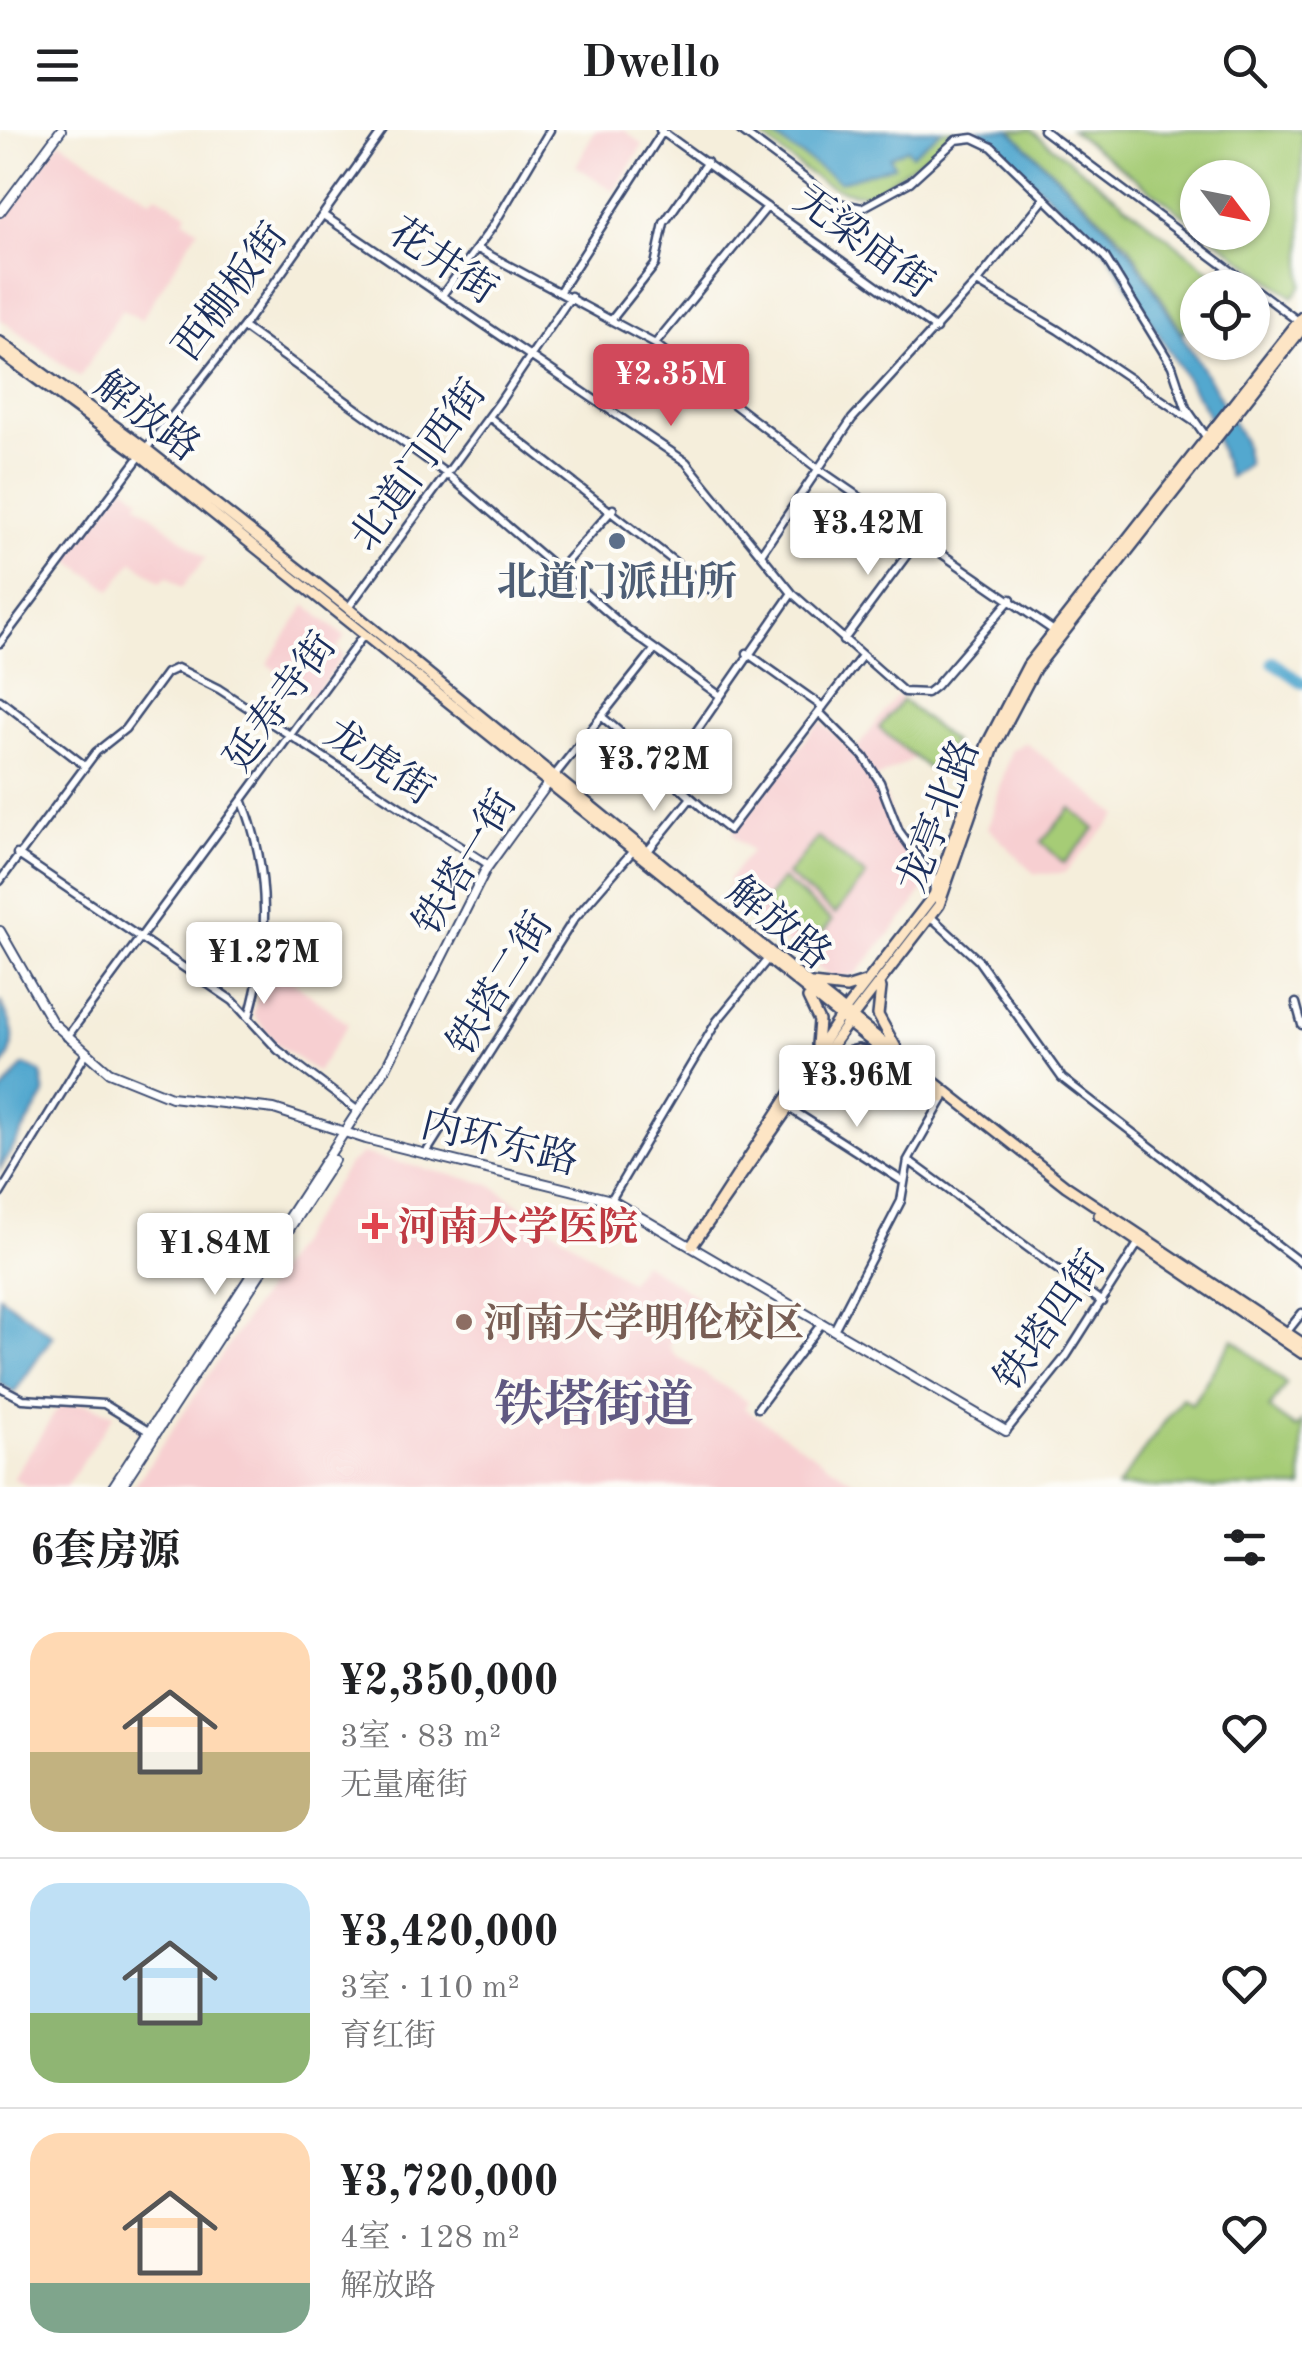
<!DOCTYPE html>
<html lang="zh">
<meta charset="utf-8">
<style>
:root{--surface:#fff;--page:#f6f6f6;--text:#202124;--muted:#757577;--line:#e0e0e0;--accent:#d1495b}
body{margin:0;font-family:"Old Standard TT","Noto Serif SC",serif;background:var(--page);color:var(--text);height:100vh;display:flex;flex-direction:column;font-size:38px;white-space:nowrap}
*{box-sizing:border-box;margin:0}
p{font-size:32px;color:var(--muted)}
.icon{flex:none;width:55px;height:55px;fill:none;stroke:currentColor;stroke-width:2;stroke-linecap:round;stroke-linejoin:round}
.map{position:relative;height:1357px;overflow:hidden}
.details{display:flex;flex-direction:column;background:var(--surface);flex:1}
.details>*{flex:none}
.needle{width:65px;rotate:122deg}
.controls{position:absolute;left:1180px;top:30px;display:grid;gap:20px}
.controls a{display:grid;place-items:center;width:90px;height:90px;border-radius:50%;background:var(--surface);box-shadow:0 2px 8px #0004;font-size:50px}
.price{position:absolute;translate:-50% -85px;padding:0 22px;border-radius:10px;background:#fff;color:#222;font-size:32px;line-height:65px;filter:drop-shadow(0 2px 5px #0008)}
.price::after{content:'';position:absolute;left:50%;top:60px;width:30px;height:22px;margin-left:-15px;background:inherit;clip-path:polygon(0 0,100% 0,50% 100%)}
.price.on{background:var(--accent);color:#fff}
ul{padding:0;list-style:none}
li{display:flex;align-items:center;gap:30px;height:250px;padding:0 30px}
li+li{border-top:2px solid var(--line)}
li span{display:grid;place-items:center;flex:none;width:280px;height:200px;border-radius:30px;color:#555}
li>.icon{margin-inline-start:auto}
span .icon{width:120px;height:120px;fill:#fffc;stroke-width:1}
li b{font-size:42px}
h2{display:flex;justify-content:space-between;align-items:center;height:120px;padding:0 30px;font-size:42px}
header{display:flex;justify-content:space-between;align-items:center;height:130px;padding:0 30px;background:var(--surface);font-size:45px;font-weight:700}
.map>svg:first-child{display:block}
.built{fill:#f7cfd1}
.green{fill:#a6cc76;stroke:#607e6a;stroke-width:2.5}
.water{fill:#53a8cf;stroke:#376c96;stroke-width:2.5}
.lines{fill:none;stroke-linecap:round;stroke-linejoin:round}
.river{stroke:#53a8cf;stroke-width:12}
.minor-casing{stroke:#3c4c71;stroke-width:11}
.tertiary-casing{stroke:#3c4c71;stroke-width:12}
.secondary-casing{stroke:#3c4c71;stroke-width:14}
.minor{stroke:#fff;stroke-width:6}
.tertiary{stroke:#fff;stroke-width:8}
.secondary{stroke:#fde5c5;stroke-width:9}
.service-dot{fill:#5c6f8a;stroke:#fdfcf7;stroke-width:4}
.health-dot{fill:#e0444e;stroke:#fdfcf7;stroke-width:4}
.education-dot{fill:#8d6e63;stroke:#fdfcf7;stroke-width:4}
.labels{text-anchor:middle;stroke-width:8;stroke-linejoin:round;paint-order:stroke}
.street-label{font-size:40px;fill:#1b2f5e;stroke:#fdfcf7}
.service-label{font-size:40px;font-weight:bold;fill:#4e5e75;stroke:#fdfcf7}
.health-label{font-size:40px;font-weight:bold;fill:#be3a42;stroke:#fdfcf7;text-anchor:start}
.education-label{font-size:40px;font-weight:bold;fill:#785e54;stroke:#fdfcf7;text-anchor:start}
.district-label{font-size:50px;font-weight:bold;fill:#605982;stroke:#fdfcf7}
</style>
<header><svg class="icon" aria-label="menu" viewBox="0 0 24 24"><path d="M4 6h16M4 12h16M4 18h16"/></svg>Dwello<svg class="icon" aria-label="search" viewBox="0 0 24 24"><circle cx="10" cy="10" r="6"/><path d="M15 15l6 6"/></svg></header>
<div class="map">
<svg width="1302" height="1357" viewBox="0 0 1302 1357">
<rect width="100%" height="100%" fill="#fdfcf7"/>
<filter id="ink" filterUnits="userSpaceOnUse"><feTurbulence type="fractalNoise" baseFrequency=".01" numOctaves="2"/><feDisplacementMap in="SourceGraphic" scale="20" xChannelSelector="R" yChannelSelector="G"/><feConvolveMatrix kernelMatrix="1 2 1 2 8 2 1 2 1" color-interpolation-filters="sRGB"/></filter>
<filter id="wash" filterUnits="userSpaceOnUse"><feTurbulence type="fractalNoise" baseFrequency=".0048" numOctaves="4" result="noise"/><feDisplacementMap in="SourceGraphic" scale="40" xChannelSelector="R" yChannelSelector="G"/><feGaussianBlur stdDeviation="2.25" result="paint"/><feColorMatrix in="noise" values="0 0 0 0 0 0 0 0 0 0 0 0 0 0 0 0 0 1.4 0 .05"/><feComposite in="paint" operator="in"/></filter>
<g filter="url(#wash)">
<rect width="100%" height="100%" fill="#f5eedb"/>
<path class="built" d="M 595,0 L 624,0 L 643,15 L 614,61 L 576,36 Z
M 60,11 L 151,70 L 155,64 L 187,83 L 184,90 L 198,99 L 141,190 L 122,179 L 80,247 L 0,189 L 0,93 Z
M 124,355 L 140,368 L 137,373 L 206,428 L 182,458 L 167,446 L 161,452 L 133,431 L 111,460 L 67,429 Z
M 306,475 L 345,507 L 336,519 L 343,525 L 313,568 L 267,534 Z
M 897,565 L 953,612 L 930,640 L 915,628 L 873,650 L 884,663 L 897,706 L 930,748 L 910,780 L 856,844 L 834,849 L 724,763 L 731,753 L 728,750 L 751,721 L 732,704 L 820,591 L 854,622 Z
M 1025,612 L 1118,685 L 1064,743 L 1035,744 L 988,698 L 1011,621 Z
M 267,831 L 348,894 L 317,942 L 277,914 L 253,884 Z
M 362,1024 L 490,1054 L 629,1152 L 642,1132 L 699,1168 L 669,1216 L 675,1225 L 748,1272 L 744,1278 L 862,1357 L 134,1357 L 348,1035 Z
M 85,1274 L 114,1284 L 66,1357 L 28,1357 L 13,1348 L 60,1275 Z"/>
<path class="green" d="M 754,0 L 954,0 L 942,14 L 873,63 C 827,70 788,25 754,0 Z
M 1010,0 L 1031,0 L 1219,148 L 1218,157 L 1198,158 L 1197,184 L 1183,203 L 1129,115 Z
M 1071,0 L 1302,0 L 1302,156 L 1293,167 L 1207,103 L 1252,102 L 1252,48 L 1198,48 L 1197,95 Z
M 902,570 L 953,612 L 930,640 L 879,598 Z
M 1071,678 L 1095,699 L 1064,733 L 1041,712 Z
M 818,707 L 866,746 L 835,784 L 787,745 Z
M 782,749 L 832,791 L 811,817 L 761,775 Z
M 1233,1209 L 1286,1254 L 1269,1279 L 1296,1298 L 1302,1291 L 1302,1357 L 1117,1357 L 1182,1268 L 1192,1274 Z"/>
<path class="water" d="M 764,0 L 942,0 L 912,25 L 907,18 L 890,27 L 894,36 L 840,52 Z
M 978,0 L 1010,0 L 1128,118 L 1212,254 L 1243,310 L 1248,334 L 1229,347 L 1207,282 L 1106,120 Z
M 0,871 C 15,900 20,913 0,941 Z
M 24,935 L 41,942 L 45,965 L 0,1039 L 0,964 Z
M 0,1166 L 53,1206 L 14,1263 L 0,1253 Z"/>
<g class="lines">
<path class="river" d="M 1273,532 L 1302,553"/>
</g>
</g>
<g filter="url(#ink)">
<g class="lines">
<g class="minor-casing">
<path id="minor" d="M 660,0 L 936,199
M 740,0 L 838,73 L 862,78 L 910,52 L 956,10 L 973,8 L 992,17 L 1105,127 L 1172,236 L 1186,278 L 1207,308
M 1043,0 L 1302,194
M 1045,68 L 977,152 L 1058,200 L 1196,293
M 323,85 L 686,332 L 792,463 L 904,562 L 927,563 L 936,556 L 1011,469
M 478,119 L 655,214 L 817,338 L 1054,501
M 560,161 L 663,1
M 443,164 L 493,96 L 550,0
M 613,188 L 655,135 L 664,93 L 707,32
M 243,197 L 447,344 L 628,500 L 719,565
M 655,214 L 767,77
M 489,287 L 716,464
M 146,319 L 243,197 L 383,0
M 761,424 L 852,289 L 977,152
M 558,441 L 613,379
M 348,478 L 499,273 L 571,166
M 843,511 L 921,406
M 0,513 L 141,325
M 747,523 L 823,577
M 0,570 L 84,635
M 819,582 L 864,627 L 880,652 L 899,701 L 933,748 L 934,762
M 601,586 C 646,623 683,664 729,700 L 861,527
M 666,645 L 792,463
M 554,646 L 654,520
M 243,672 C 271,741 269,817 249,887
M 647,722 L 690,669
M 17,724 L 233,871 L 278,920 L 358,981
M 0,751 L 96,622 L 125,599 L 166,543 L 177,538 L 219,559 L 489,735
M 931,787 L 978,830 L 1062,948 L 1302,1134
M 1296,873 L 1302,895
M 67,907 L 363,506
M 789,978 L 904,1052
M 426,1023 L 574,789 L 632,722
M 908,1030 L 1102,1172
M 0,1064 L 85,925
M 611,1070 L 717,891 L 767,830
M 834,1200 L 901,1071 L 908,1030 L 943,969
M 1286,1203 L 1302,1183
M 0,1257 L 23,1269 L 104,1274 L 150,1302
M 758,1278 L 822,1193
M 1006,1301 L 1067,1225 L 1139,1112"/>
</g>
<g class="tertiary-casing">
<path id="tertiary" d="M 0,82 L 61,0
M 0,801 L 52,892 L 109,942 L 171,967 L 274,979 L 366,1009 L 611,1070 L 1006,1301
M 113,1357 L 386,938 L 486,739 L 552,648
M 121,1357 L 334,1030"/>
</g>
<g class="secondary-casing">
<path id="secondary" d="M 0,212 L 146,319 L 344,475 L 807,852 L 1066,1056 L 1302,1213
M 0,222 L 144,328 L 942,968
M 812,854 L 846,858 L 865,852
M 881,858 L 878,885 L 900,925
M 808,868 L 819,891 L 817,915
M 824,929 L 858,920 L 886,928
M 1099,1085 L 1302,1223
M 694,1113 L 847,894 L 939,775 L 994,617 L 1035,539 L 1302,199
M 692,1115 L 839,888 L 934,765 L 987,614 L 1028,535 L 1302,187"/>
</g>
<use href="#minor" class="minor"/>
<use href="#tertiary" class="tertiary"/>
<use href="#secondary" class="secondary"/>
</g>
</g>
<circle class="service-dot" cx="617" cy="411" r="10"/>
<path class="health-dot" d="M370 1081h10v10h10v10h-10v10h-10v-10h-10v-10h10z"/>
<circle class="education-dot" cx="464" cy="1192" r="10"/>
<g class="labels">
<g class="street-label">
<text transform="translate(865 111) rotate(36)" y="14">无梁庙街</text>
<text transform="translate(444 130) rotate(34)" y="14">花井街</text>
<text transform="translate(229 161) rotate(-53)" y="14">西棚板街</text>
<text transform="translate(148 285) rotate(37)" y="14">解放路</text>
<text transform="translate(417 334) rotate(-54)" y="14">北道门西街</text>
<text transform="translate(279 571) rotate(-54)" y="14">延寿寺街</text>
<text transform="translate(380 631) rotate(33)" y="14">龙虎街</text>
<text transform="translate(937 685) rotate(-69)" y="14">龙亭北路</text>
<text transform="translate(464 732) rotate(-59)" y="14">铁塔一街</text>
<text transform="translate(780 792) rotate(39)" y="14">解放路</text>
<text transform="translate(499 853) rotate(-58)" y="14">铁塔二街</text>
<text transform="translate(500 1011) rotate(14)" y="14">内环东路</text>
<text transform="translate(1049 1190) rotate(-55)" y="14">铁塔四街</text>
</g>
<g class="service-label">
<text x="617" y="465">北道门派出所</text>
</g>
<g class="health-label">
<text x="398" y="1110">河南大学医院</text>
</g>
<g class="education-label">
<text x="484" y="1206">河南大学明伦校区</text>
</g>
<g class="district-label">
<text x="594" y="1291">铁塔街道</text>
</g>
</g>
</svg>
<div class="controls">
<a><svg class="needle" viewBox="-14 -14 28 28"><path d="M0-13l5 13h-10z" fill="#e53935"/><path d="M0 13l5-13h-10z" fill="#757577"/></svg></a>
<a><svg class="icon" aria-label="locate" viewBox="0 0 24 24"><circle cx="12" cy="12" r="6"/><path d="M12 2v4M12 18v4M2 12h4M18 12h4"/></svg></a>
</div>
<b class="price on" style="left:671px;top:299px">¥2.35M</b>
<b class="price" style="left:868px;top:448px">¥3.42M</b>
<b class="price" style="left:654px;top:684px">¥3.72M</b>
<b class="price" style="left:264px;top:877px">¥1.27M</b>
<b class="price" style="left:857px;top:1000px">¥3.96M</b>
<b class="price" style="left:215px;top:1168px">¥1.84M</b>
</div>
<section class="details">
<h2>6套房源<svg class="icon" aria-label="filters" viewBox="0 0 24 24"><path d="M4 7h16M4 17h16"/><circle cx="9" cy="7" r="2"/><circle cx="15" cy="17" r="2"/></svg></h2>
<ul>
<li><span style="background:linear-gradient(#ffd9b3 60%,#c2b280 0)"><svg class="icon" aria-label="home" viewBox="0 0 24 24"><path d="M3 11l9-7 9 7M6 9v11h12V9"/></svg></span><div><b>¥2,350,000</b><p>3室 · 83 m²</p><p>无量庵街</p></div><svg class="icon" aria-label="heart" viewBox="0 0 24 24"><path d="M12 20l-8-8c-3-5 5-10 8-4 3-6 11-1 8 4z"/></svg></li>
<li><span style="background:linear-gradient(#bfe0f5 65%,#8fb573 0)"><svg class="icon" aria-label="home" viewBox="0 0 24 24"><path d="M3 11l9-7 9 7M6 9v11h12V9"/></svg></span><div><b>¥3,420,000</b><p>3室 · 110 m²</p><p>育红街</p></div><svg class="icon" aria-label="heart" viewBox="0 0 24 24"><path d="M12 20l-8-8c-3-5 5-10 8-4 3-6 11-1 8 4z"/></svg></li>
<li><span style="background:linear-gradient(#ffd9b3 75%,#7fa58c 0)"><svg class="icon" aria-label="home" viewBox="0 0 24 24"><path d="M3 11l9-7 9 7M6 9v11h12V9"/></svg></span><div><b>¥3,720,000</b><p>4室 · 128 m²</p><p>解放路</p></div><svg class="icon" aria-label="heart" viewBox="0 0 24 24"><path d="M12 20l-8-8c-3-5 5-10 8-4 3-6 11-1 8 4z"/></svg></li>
</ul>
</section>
